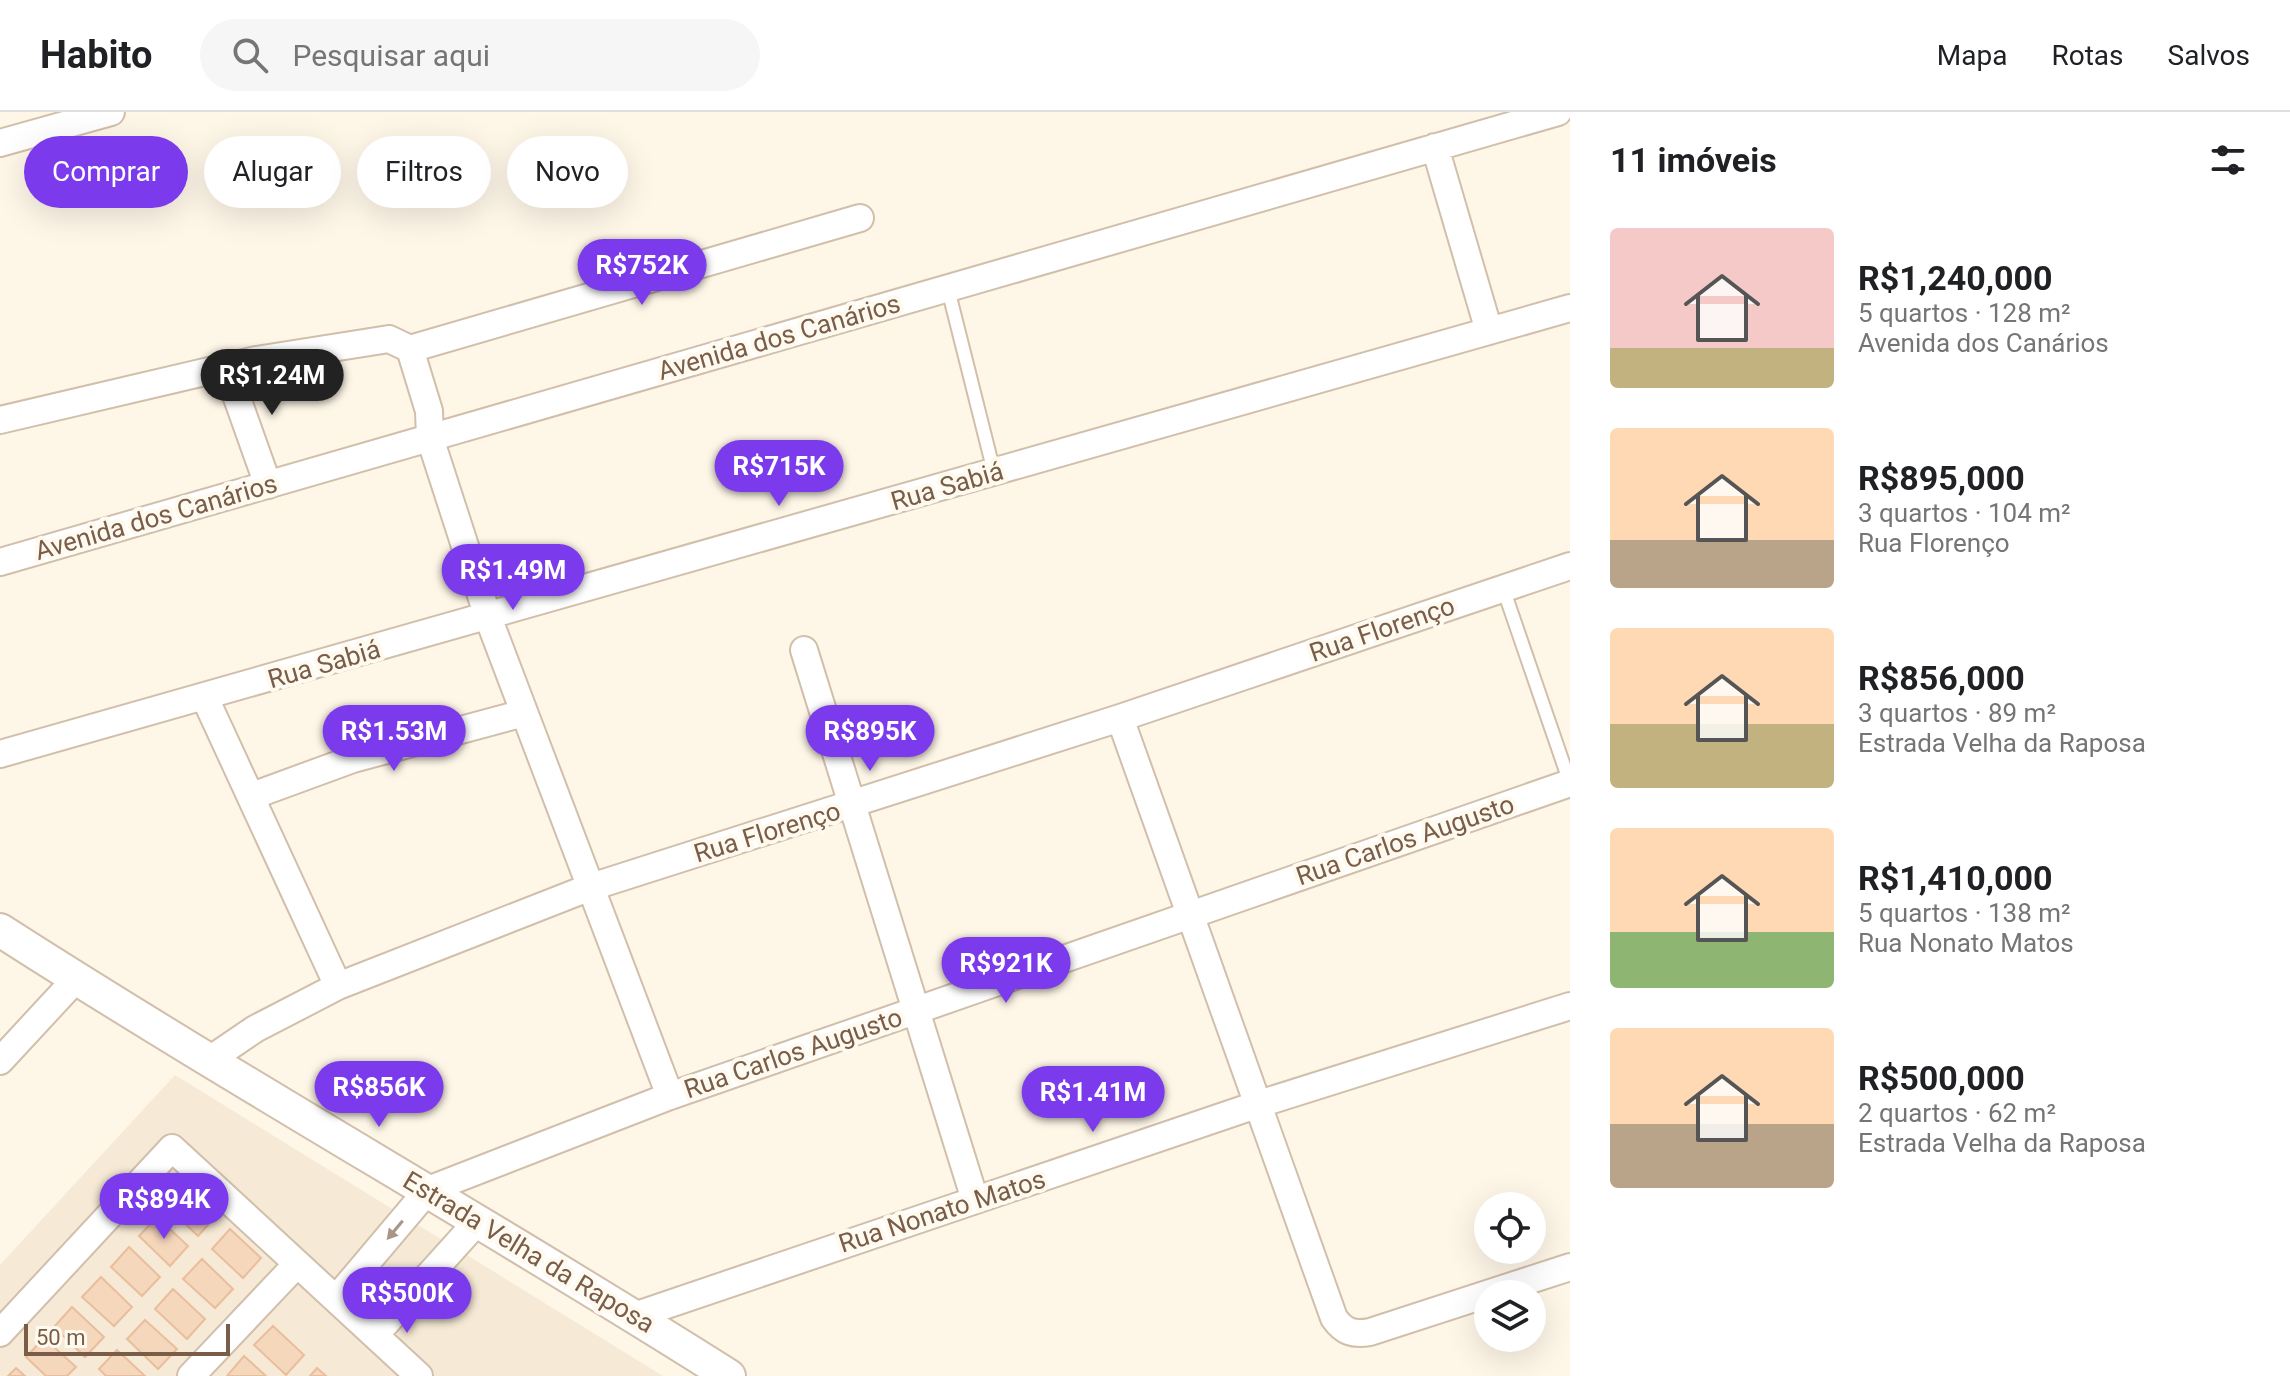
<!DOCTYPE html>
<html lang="pt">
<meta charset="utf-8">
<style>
:root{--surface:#fff;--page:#f6f6f6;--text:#202124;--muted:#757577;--line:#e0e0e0;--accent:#7c3aed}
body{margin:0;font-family:Roboto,sans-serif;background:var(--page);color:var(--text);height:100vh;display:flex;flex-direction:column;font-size:30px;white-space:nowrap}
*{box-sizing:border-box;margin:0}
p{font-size:26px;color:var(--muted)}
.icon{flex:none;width:44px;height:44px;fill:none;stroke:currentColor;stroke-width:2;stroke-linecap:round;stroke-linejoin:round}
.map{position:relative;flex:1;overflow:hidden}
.panel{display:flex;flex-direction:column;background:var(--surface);width:720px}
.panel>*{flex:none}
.guide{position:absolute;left:24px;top:24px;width:760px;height:72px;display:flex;gap:16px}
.controls{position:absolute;left:1474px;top:1080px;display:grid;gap:16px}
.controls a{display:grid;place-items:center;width:72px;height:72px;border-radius:50%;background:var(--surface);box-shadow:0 8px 32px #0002;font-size:40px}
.scale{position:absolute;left:24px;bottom:20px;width:206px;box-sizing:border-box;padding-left:8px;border:4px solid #7a5d49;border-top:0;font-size:22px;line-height:28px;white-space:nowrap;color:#7a5d49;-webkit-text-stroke:6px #fffaef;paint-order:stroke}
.price{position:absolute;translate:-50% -68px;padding:0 18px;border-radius:28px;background:var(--accent);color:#fff;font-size:26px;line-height:52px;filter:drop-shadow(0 2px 4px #0008)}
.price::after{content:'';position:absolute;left:50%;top:48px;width:24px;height:18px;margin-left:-12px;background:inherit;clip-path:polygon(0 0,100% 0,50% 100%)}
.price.selected{background:#222;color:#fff}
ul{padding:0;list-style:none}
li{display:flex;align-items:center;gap:24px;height:200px;padding:0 40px}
li span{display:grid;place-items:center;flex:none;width:224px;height:160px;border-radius:8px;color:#555}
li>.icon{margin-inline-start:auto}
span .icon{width:96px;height:96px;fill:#fffc;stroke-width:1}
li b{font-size:34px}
h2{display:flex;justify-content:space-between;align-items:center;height:96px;padding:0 40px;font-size:34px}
.tag{padding:0 28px;border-radius:36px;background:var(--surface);box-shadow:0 8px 32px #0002;font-size:28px;line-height:72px}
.tag.selected{background:var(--accent);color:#fff}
header{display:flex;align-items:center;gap:48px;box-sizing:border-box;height:112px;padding:0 40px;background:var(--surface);border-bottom:2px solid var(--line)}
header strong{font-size:38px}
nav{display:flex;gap:44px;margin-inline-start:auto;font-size:28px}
.search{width:560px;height:72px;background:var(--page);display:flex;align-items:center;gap:20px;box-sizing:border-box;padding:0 28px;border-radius:44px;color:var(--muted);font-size:30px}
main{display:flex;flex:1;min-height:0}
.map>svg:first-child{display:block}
.residential{fill:#f6e9d5}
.building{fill:#f5d7bc;stroke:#e9be9c;stroke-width:2}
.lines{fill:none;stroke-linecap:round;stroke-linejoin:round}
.service-casing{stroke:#d1bfab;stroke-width:16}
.minor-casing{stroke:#d1bfab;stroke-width:30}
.tertiary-casing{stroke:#d1bfab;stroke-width:36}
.service{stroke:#fff;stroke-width:12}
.minor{stroke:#fff;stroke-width:26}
.tertiary{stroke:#fff;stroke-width:32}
.oneway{fill:#a99689}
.labels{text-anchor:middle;stroke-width:8;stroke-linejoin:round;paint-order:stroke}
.street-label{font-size:26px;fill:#7a5d49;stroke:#fffaef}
</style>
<header>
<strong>Habito</strong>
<div class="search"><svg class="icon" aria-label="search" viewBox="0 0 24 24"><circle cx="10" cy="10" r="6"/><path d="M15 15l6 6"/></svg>Pesquisar aqui</div>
<nav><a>Mapa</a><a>Rotas</a><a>Salvos</a></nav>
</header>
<main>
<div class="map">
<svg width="1570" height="1264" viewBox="0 0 1570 1264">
<rect width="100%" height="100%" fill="#fef6e7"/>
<path class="residential" d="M 175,963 L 663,1264 L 0,1264 L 0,1153 Z"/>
<path class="building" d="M 185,1075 L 216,1104 L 198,1124 L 167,1094 Z
M 157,1105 L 188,1134 L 170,1154 L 139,1124 Z
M 230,1117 L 261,1146 L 243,1166 L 212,1137 Z
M 129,1135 L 160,1165 L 142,1184 L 111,1155 Z
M 202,1147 L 233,1177 L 215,1196 L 183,1167 Z
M 101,1165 L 132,1195 L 114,1214 L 82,1185 Z
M 173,1177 L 205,1207 L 187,1227 L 155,1197 Z
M 72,1195 L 104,1225 L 85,1245 L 54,1215 Z
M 145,1208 L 177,1237 L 158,1257 L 127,1227 Z
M 273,1214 L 304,1243 L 286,1263 L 254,1233 Z
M 44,1226 L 76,1255 L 67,1264 L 46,1264 L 26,1245 Z
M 117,1238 L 145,1264 L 106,1264 L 99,1257 Z
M 244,1244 L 266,1264 L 227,1264 Z
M 16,1256 L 25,1264 L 8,1264 Z
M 317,1256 L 326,1264 L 310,1264 Z"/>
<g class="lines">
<g class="service-casing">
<path id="service" d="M 948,177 L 994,360
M 1503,476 L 1570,671"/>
</g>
<g class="minor-casing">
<path id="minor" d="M 0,31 L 111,0
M 1435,35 L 1489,219
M 410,237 L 860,106
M 226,255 L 268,373
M 0,308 L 256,248 L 389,227 L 410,237 L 429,299 L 430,326 L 488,505 L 670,984
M 0,450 L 1558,0
M 804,538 L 975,1088
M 205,586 L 338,874
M 1120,606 L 1334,1206 C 1344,1220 1353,1223 1370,1220 L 1570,1155
M 0,642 L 1570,196
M 252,684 L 353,647 L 524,601
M 0,949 L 76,867
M 208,949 L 255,917 L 338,874 L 588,776 L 1120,606 L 1570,454
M 336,1187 L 428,1078 L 670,984 L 1570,671
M 634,1204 L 1259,992 L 1570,894
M 0,1221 L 172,1036 L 419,1264
M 375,1223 L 477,1110
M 191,1264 L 297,1152"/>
</g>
<g class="tertiary-casing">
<path id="tertiary" d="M 0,818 C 240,972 488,1111 729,1264"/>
</g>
<use href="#service" class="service"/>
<use href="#minor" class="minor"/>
<use href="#tertiary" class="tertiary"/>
</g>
<defs><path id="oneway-solid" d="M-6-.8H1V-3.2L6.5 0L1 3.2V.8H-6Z" transform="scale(2)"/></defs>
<use class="oneway" href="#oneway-solid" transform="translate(395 1118) rotate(130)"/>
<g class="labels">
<g class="street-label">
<text transform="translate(779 225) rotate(-16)" y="9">Avenida dos Canários</text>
<text transform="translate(947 374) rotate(-16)" y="9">Rua Sabiá</text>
<text transform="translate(156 405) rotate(-16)" y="9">Avenida dos Canários</text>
<text transform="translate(1382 517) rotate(-19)" y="9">Rua Florenço</text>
<text transform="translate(324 552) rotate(-16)" y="9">Rua Sabiá</text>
<text transform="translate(767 720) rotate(-17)" y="9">Rua Florenço</text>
<text transform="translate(1405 728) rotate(-19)" y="9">Rua Carlos Augusto</text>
<text transform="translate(793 941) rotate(-19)" y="9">Rua Carlos Augusto</text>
<text transform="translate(942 1099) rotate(-18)" y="9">Rua Nonato Matos</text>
<text transform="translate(529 1140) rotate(31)" y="9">Estrada Velha da Raposa</text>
</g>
</g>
</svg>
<div class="controls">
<a><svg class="icon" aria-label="locate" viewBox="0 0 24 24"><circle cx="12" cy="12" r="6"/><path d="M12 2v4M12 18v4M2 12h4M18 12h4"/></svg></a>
<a><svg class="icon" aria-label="layers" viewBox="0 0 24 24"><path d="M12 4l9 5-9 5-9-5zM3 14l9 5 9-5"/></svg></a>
</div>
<div class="scale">50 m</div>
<b class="price" style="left:642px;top:195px">R$752K</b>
<b class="price selected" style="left:272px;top:305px">R$1.24M</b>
<b class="price" style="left:779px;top:396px">R$715K</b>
<b class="price" style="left:513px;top:500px">R$1.49M</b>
<b class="price" style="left:394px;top:661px">R$1.53M</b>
<b class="price" style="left:870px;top:661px">R$895K</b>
<b class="price" style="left:1006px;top:893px">R$921K</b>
<b class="price" style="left:379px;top:1017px">R$856K</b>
<b class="price" style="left:1093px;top:1022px">R$1.41M</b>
<b class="price" style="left:164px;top:1129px">R$894K</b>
<b class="price" style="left:407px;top:1223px">R$500K</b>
<div class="guide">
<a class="tag selected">Comprar</a>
<a class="tag">Alugar</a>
<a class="tag">Filtros</a>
<a class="tag">Novo</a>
</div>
</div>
<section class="panel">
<h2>11 imóveis<svg class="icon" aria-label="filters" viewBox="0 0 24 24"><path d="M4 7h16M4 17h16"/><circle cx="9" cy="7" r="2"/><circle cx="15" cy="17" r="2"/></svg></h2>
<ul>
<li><span style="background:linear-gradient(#f6c9c9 75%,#c2b280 0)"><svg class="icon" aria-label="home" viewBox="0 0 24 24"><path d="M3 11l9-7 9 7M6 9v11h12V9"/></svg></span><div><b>R$1,240,000</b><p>5 quartos · 128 m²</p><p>Avenida dos Canários</p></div></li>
<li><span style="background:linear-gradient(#ffd9b3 70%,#b9a48a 0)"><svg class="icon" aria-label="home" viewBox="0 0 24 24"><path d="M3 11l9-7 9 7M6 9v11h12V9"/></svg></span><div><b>R$895,000</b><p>3 quartos · 104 m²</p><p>Rua Florenço</p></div></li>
<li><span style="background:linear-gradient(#ffd9b3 60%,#c2b280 0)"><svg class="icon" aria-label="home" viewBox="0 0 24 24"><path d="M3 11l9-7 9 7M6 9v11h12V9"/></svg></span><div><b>R$856,000</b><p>3 quartos · 89 m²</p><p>Estrada Velha da Raposa</p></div></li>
<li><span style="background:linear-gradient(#ffd9b3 65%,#8fb573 0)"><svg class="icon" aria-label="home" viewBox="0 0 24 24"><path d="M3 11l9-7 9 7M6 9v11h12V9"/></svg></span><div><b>R$1,410,000</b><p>5 quartos · 138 m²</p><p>Rua Nonato Matos</p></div></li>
<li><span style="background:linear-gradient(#ffd9b3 60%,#b9a48a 0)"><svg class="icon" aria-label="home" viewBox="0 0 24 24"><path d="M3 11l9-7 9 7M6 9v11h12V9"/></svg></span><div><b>R$500,000</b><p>2 quartos · 62 m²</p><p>Estrada Velha da Raposa</p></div></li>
</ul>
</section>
</main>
